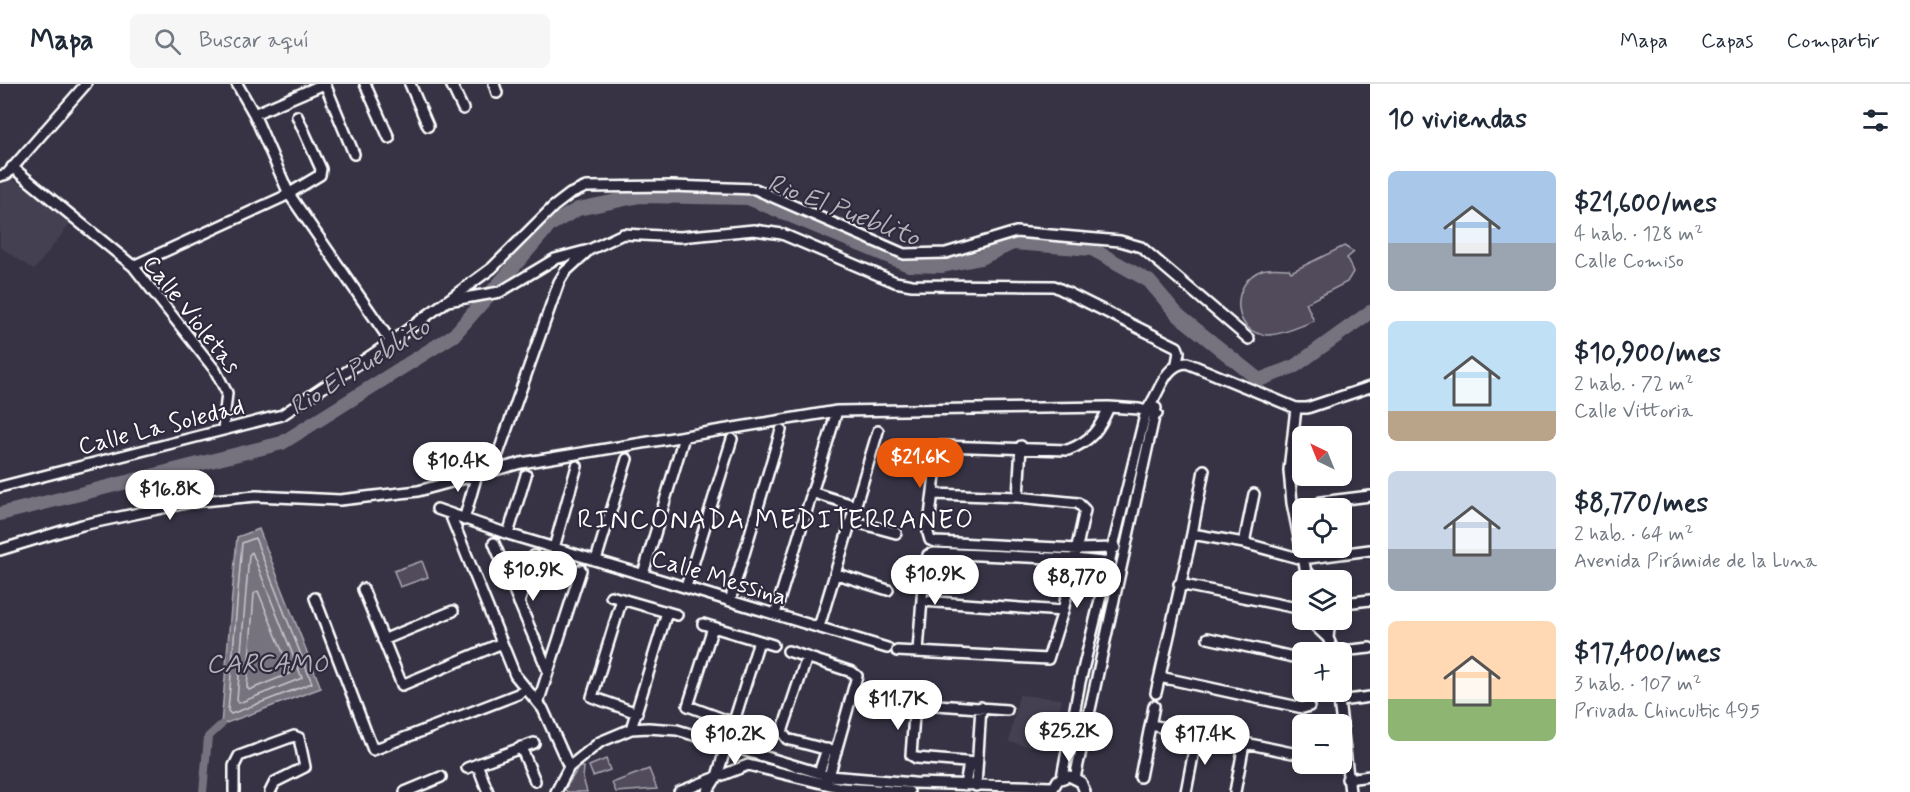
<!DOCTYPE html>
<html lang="es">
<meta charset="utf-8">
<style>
:root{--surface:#fff;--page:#f6f6f7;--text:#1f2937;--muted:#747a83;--line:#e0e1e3;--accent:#ea580c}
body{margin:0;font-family:Mynerve,sans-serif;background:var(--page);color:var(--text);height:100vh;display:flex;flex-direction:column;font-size:22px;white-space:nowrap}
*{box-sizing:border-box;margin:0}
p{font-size:20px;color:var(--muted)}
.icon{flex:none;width:33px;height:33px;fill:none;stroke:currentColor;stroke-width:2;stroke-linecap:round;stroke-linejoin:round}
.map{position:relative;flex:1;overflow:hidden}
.side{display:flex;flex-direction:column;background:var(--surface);width:540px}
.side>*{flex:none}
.needle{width:39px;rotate:317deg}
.buttons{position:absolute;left:1292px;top:342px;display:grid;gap:12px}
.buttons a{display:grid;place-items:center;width:60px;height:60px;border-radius:9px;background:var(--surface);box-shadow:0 3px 9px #0003;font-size:30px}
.price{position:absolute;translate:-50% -51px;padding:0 14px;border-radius:21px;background:#fff;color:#222;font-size:20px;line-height:39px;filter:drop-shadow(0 2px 3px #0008)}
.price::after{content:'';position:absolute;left:50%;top:36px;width:18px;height:14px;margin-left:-9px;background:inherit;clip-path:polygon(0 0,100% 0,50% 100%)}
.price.selected{background:var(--accent);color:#fff}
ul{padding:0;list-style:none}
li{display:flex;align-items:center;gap:18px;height:150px;padding:0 18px}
li span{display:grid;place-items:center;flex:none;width:168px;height:120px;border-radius:9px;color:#555}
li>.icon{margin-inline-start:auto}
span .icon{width:72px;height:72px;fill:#fffc;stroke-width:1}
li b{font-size:26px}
h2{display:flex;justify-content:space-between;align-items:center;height:72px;padding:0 18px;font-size:26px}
header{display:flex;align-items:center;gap:36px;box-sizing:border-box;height:84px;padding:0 30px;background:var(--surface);border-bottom:2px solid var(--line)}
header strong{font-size:28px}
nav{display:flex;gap:33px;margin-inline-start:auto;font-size:21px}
.search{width:420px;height:54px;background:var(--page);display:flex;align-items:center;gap:15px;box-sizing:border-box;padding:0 21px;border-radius:9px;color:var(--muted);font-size:22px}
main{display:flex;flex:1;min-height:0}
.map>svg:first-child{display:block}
.built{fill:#444051}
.green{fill:#514c5c;stroke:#a8a6ae;stroke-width:1.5}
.water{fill:#76737f;stroke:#adabb2;stroke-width:1.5}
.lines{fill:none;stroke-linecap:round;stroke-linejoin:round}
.shore{stroke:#c8c7cc;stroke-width:1.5}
.canal{stroke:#76737f;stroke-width:8}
.river{stroke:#76737f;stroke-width:14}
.minor-casing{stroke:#fff;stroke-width:14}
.minor{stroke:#2f2a3d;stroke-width:9}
.labels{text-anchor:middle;stroke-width:4.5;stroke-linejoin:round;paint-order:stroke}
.street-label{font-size:24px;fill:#fff;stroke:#2f2a3d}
.water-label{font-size:26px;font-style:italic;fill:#b4b2b9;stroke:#2f2a3d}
.quarter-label{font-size:27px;letter-spacing:1.5px;fill:#fff;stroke:#2f2a3d}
</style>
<header>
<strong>Mapa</strong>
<div class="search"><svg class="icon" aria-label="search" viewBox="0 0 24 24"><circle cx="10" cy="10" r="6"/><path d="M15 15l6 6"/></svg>Buscar aquí</div>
<nav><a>Mapa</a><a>Capas</a><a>Compartir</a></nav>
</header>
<main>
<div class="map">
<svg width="1370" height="708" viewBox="0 0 1370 708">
<rect width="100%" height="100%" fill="#373345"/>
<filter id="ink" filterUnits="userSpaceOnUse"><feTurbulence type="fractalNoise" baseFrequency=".0167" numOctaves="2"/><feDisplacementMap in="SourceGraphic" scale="12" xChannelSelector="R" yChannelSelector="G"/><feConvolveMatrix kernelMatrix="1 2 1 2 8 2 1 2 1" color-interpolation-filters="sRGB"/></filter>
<g filter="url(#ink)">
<path class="built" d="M 9,93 L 73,136 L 34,186 L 0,163 L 0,98 Z
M 1019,611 L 1062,615 L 1050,666 L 1009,658 Z"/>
<path class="green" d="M 1344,162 L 1354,168 L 1347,174 L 1353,188 L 1347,198 L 1306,219 L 1314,237 C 1300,242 1285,250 1269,251 C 1231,252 1229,198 1262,186 C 1271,183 1280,185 1289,185 L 1291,188 Z
M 422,477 L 428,493 L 400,503 L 394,487 Z
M 606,675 L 610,686 L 593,692 L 589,682 Z
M 579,683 L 584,683 L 583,694 L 587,708 L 567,708 L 565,705 Z
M 649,685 L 657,705 L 616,708 L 612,699 Z"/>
<path class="water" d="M 259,445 L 321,604 L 221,641 L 237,453 Z"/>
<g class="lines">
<path class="shore" d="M 255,454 L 312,599 L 231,630 L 228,627 L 242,459 Z
M 252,468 L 302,594 L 239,619 L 237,616 L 249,471 Z
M 258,507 L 291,589 L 249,606 L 247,603 L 254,510 Z"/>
<path class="canal" d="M 203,708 L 208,653 L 221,641"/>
<path class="river" d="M 0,430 L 282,359 L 454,251 L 550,141 L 578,125 L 640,112 L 748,114 L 909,181 L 942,182 L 981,174 L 1013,159 L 1092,165 L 1149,197 L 1178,231 L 1259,296 L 1295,282 L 1370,228"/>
<g class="minor-casing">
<path id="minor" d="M 237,0 L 254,30 L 289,110 L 391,258
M 325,0 L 354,70
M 365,0 L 389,54
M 410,0 L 428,42
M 451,0 L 463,25
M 494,0 L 497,9
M 254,30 L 324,0
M 12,83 L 133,182 L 215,286 L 227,309 L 223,346
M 0,92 L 7,90 L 86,0
M 133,182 L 283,113 L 320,91 L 321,85 L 297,32
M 447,217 L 500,208 L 555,175 L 589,166
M 1109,323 C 1099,346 1091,357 1068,366 L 941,362 L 938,366 L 928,449 L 930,456 L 936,458 L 1078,465 L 1115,464
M 1296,324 L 1289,386 L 1292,419 L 1306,488 L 1304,496
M 492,387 L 559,198 L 565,188 L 589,166 L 623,150 L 680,153 L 754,146 L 782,150 L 895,198 L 912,201 L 1054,202 L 1177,263 L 1179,268 L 1177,279
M 0,403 L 282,331 L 391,258 L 492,184 L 553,123 L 570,110 L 586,103 L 672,102 L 755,105 L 904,170 L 946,169 L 1016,148 L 1120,157 L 1141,163 L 1249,255
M 811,408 L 856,422
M 1018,413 L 1021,362
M 1321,418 L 1370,412
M 437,425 L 508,450 L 887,564
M 450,430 L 515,591 L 543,625 L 569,683
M 464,436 L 477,390
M 852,437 L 896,449
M 508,450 L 526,391
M 1192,450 L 1244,459 L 1302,475 L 1370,466
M 494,459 L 548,587
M 1244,459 L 1254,410
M 554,464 L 577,382
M 0,466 L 82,441 L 191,418 L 256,412 L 340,416 L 418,407 L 521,379 L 837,327 L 1109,323 L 1139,325 L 1157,330
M 596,476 L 627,375
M 1306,488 L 1318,496
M 643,490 L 684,353
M 837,490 L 888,506
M 1179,500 L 1302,525
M 686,503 L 732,355
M 363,505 L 402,601 L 502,559
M 611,512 L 677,531
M 315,514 L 373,666 L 518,610 L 525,604
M 622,515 L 592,613 L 637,629
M 730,517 L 781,346
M 922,517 L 1063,527
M 1353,518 L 1370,516
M 519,519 L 534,472
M 775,530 L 837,327
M 1309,536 L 1328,554 L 1334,568
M 703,540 L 773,561
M 713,543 L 688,622 L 734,639
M 819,543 L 878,347
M 1208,554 L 1302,575
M 1328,554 L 1330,536
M 383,556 L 453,527
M 788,567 L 852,588 L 857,592 L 829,692
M 897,567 L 1048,575 L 1063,527 L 1085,426 L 1078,419 L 1018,413 L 933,410
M 918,567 L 924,489 L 928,471 L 934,469 L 1075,475 L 1111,479
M 1331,568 L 1370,564
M 807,573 L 782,648 L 787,655 L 836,668
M 1160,593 L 1303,624 L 1309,622 L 1308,608
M 1338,608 L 1350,708
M 1156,609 L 1192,450 L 1204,386
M 1340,617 L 1370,613
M 895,618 L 1007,626
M 538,619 L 581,486
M 915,619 L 911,671 L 916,674 L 977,679
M 1151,641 L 1216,654
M 631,645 L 667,528
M 1226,655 L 1302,671
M 521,663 L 535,697
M 477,680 L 488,708
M 467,684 L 534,659
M 819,689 L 827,665
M 1062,693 L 1080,598 L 1146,327 C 1160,311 1163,280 1187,279 L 1296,324 L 1307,324 L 1370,303
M 1140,693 L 1154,622
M 1075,694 L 1156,324
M 1347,695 L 1370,692
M 965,701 L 969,679
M 976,702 L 981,623
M 234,708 L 234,682 L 239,672 L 294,652 L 299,654 L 305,683 L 275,698 L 270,708
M 405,708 L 441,693
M 556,708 L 569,683 L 600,658 L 631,645 L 648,644 L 677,646 L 829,692 L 914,699 L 1052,703
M 679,708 L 748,681 L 842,704 L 909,708
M 707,708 L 717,692 L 759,557
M 1051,708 L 1058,696 L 1069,692 L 1081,698 L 1085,708
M 1186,708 L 1197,651
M 1235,708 L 1244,660"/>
</g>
<use href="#minor" class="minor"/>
</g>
</g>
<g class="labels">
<g class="street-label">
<text transform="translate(192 230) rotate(52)" y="8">Calle Violetas</text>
<text transform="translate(161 342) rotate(-14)" y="8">Calle La Soledad</text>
<text transform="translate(719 493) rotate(17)" y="8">Calle Messina</text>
</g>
<g class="water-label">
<text transform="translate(844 125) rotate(21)" y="9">Rio El Pueblito</text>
<text transform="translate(359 282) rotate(-32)" y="9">Rio El Pueblito</text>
<text x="267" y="588">CARCAMO</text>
</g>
<g class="quarter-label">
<text x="776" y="444">RINCONADA MEDITERRANEO</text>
</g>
</g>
</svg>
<div class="buttons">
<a><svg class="needle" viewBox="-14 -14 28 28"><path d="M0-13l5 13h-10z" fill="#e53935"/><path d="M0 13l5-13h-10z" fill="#747a83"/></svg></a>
<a><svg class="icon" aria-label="locate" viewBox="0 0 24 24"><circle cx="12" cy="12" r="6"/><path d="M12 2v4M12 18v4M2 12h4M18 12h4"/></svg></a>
<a><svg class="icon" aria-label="layers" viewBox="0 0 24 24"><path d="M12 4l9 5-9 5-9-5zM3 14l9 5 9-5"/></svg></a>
<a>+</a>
<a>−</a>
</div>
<b class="price selected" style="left:920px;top:405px">$21.6K</b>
<b class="price" style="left:458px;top:409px">$10.4K</b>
<b class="price" style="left:170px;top:437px">$16.8K</b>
<b class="price" style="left:533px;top:518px">$10.9K</b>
<b class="price" style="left:935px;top:522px">$10.9K</b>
<b class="price" style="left:1077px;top:525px">$8,770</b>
<b class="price" style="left:898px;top:647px">$11.7K</b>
<b class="price" style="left:1069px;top:679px">$25.2K</b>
<b class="price" style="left:735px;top:682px">$10.2K</b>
<b class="price" style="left:1205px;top:682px">$17.4K</b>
</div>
<section class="side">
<h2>10 viviendas<svg class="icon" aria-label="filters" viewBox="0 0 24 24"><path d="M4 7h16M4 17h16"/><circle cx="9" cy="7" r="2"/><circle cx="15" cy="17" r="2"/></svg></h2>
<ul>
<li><span style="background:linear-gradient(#a9c7e8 60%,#9aa5b1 0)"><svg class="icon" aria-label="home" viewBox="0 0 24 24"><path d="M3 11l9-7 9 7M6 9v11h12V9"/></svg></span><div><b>$21,600/mes</b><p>4 hab. · 128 m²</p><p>Calle Comiso</p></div></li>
<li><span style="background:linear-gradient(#bfe0f5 75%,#b9a48a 0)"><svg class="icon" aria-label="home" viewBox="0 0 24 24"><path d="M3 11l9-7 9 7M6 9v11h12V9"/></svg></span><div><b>$10,900/mes</b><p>2 hab. · 72 m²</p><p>Calle Vittoria</p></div></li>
<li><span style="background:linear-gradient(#c9d6e8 65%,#9aa5b1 0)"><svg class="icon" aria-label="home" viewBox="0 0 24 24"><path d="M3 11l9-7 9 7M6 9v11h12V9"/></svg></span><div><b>$8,770/mes</b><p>2 hab. · 64 m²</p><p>Avenida Pirámide de la Luna</p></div></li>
<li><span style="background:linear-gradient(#ffd9b3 65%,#8fb573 0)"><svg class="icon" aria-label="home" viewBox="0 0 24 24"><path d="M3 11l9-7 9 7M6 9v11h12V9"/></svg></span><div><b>$17,400/mes</b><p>3 hab. · 107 m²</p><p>Privada Chincultic 495</p></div></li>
</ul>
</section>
</main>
